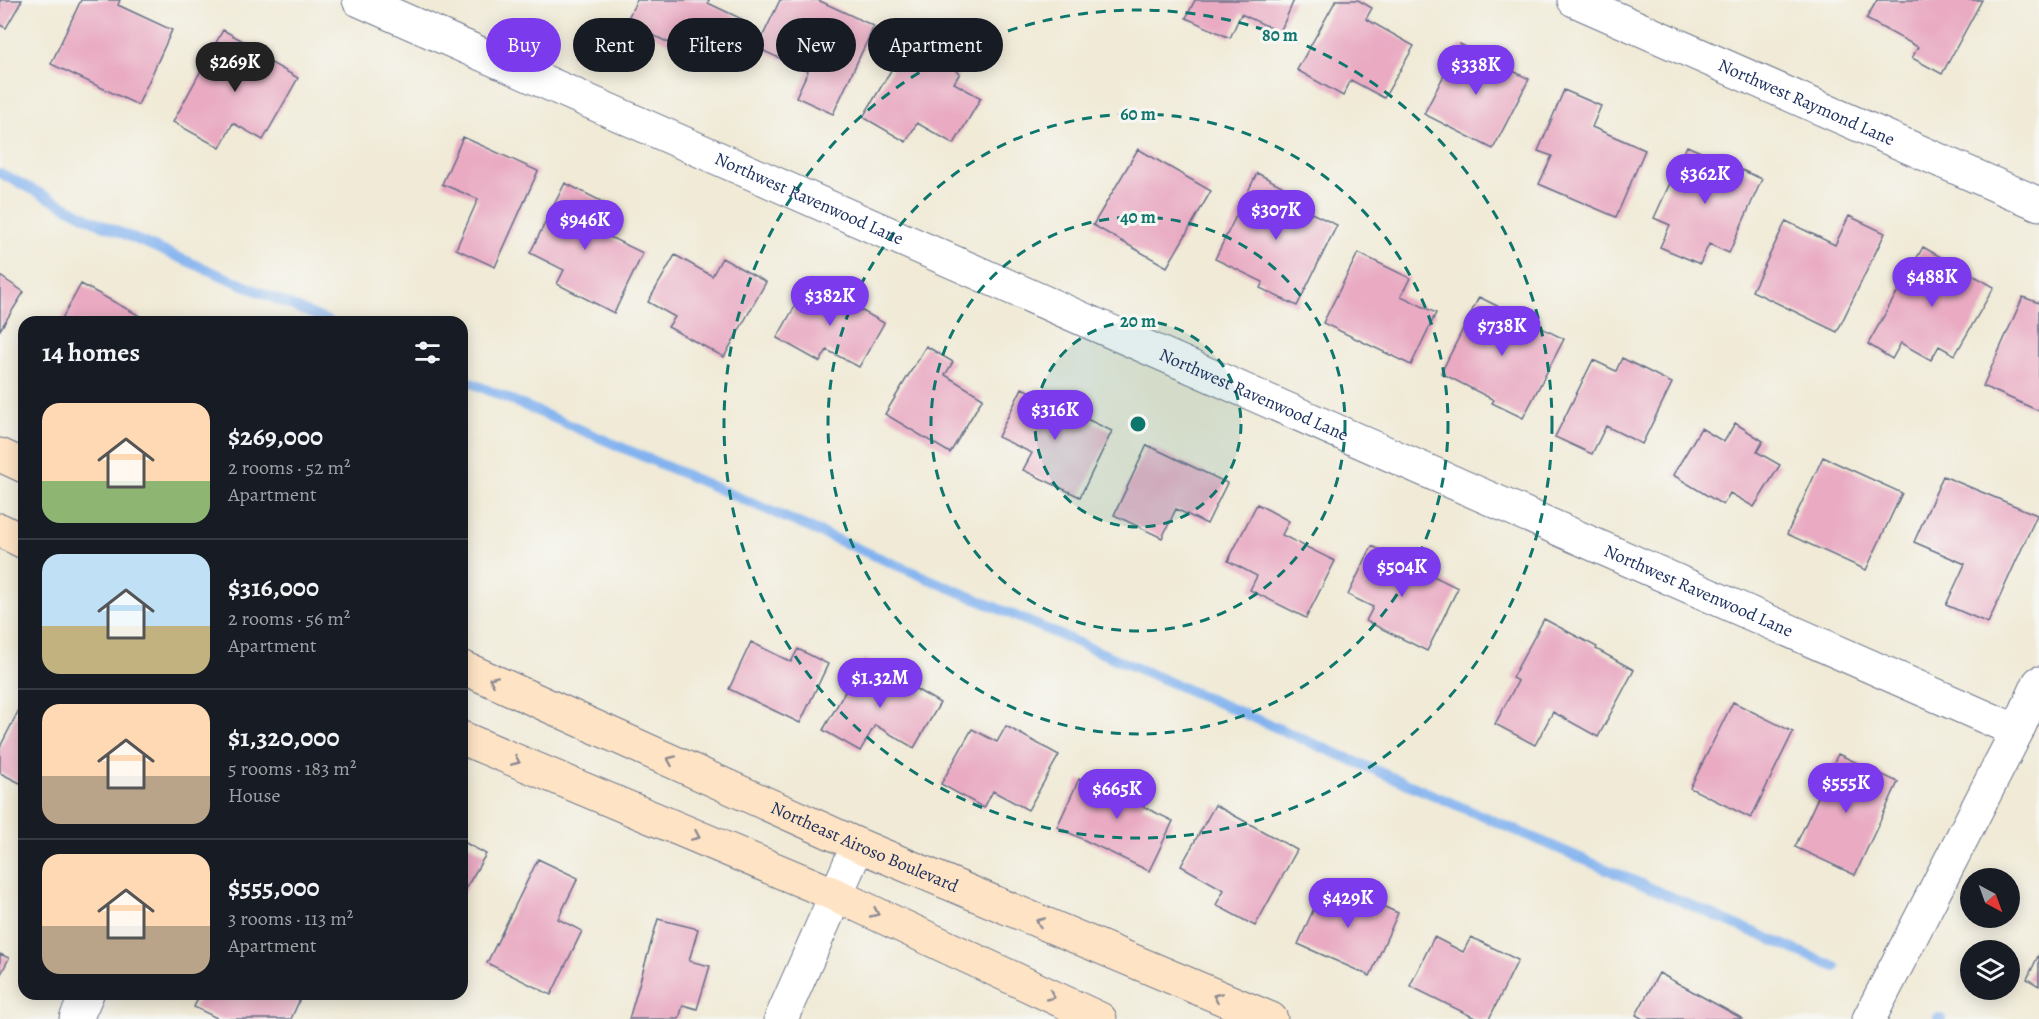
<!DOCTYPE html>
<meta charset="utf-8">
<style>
:root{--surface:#171b24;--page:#242831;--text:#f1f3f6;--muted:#9ea1a6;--line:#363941;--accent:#7c3aed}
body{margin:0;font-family:Alegreya,serif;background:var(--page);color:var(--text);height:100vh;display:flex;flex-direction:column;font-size:22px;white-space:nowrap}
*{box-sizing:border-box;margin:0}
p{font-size:20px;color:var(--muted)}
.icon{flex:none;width:33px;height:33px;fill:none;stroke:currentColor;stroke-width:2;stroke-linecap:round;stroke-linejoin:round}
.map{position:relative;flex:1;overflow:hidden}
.details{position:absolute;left:18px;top:316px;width:450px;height:684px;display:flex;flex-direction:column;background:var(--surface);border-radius:18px;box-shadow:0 3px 15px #0003}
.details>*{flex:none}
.hud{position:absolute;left:486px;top:18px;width:570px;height:54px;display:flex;gap:12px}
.needle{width:39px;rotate:139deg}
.buttons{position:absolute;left:1960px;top:868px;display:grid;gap:12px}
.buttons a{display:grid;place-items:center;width:60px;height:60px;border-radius:50%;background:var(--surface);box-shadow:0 3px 15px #0003;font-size:30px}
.price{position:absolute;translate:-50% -51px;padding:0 14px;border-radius:21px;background:var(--accent);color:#fff;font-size:20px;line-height:39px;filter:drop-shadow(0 2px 3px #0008)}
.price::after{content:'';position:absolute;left:50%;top:36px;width:18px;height:14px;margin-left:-9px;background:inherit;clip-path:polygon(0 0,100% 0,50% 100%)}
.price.on{background:#222;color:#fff}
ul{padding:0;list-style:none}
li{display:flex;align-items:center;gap:18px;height:150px;padding:0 24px}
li+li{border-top:2px solid var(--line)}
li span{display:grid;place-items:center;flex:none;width:168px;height:120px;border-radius:18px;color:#555}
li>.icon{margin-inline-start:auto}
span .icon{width:72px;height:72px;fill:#fffc;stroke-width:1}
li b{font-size:26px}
h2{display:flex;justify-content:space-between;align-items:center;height:72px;padding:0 24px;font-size:26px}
.tag{padding:0 21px;border-radius:27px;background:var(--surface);box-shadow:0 3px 15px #0003;font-size:21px;line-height:54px}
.tag.on{background:var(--accent);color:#fff}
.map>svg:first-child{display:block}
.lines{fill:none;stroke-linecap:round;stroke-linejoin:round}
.stream{stroke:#83b3ef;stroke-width:10}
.building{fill:#e9aac2}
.minor-casing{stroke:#667088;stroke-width:35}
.secondary-casing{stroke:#667088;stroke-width:35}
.minor{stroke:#fff;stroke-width:33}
.secondary{stroke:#fee4c5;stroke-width:33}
.oneway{stroke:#8c8a92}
.ring{fill:none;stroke:#0f766e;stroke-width:3;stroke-dasharray:10 8}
.labels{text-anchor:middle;stroke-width:6;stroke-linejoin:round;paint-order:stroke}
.street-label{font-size:18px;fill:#1b2f5e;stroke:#f6f6f2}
.centre{fill:#0f766e;stroke:#f6f6f2;stroke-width:3}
.ring-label{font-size:18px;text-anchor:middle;font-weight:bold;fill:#0f766e;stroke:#f6f6f2;stroke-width:6;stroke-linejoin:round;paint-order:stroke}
</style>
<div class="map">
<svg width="2039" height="1019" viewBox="0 0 2039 1019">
<rect width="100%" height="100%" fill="#f6f6f2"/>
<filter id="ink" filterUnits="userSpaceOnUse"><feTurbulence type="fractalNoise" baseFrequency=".0167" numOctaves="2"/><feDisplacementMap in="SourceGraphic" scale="12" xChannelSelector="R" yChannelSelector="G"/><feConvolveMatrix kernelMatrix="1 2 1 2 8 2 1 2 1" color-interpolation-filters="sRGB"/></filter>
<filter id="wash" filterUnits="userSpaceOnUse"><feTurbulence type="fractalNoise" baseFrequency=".008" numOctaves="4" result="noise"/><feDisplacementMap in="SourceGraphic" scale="24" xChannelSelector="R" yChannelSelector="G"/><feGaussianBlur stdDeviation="1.35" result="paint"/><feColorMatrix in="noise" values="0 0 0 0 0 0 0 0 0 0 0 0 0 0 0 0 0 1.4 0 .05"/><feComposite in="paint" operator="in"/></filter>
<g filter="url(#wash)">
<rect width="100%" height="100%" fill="#f0ead6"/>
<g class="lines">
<path class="stream" d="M 0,173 L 98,223 L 330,322
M 462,379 L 1835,967
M 1938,1018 L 1941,1019"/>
</g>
<g id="blocks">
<path class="building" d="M 0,0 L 22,0 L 6,28 L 0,25 Z
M 81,0 L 120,0 L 118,5 L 172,30 L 138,105 L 51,64 Z
M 637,0 L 709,0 L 708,3 L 742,19 L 718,67 L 626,22 Z
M 780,0 L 818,0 L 874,26 L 833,114 L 796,97 L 808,71 L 757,48 Z
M 1195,0 L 1294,0 L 1280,32 L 1241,14 L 1230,38 L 1186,18 Z
M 1336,0 L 1358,0 L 1372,8 L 1366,19 L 1414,46 L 1384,98 L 1351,80 L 1343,96 L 1297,70 Z
M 1877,0 L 1982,0 L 1942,74 L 1912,58 L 1918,47 L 1866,19 Z
M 223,30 L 254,47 L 252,52 L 298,78 L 263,140 L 233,123 L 220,148 L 173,122 Z
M 908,42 L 960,73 L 954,83 L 981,98 L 954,144 L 917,123 L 906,142 L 863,117 Z
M 1460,44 L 1529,79 L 1493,149 L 1424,114 Z
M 1564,90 L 1601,106 L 1592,127 L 1645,150 L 1616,217 L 1539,184 L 1552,156 L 1538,151 Z
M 463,137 L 538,171 L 495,267 L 456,249 L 478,199 L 442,184 Z
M 1687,146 L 1762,179 L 1729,253 L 1709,244 L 1700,264 L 1660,247 L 1670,225 L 1654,218 Z
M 1138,149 L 1211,191 L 1167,267 L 1093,225 Z
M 1257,173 L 1291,191 L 1286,201 L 1337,225 L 1297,306 L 1260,288 L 1263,282 L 1215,259 Z
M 565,183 L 603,202 L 591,228 L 643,253 L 614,313 L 557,284 L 564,270 L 530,253 Z
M 1849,216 L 1885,233 L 1837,332 L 1752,291 L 1786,221 L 1835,245 Z
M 1923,247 L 1994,287 L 1955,355 L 1939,346 L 1931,360 L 1901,343 L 1892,359 L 1868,344 Z
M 1358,253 L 1410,278 L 1401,296 L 1436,313 L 1411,365 L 1323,323 Z
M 675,255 L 712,276 L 722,258 L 766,282 L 724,357 L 668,327 L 675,317 L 648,302 Z
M 0,276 L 24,292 L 0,330 Z
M 809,281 L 884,323 L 859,367 L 827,350 L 820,362 L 777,338 Z
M 81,284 L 140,316 L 136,322 L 60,322 Z
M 1479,297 L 1564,339 L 1523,418 L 1492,403 L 1494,400 L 1441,373 Z
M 2023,297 L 2039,303 L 2039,411 L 1983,386 Z
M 926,346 L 953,362 L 945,375 L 983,398 L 950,453 L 885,414 Z
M 1622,358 L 1672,383 L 1642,444 L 1606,426 L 1592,454 L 1555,437 L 1593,360 L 1616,371 Z
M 1022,388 L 1112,431 L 1080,497 L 1023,470 L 1032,453 L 998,437 Z
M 1735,423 L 1763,441 L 1757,452 L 1780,465 L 1754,507 L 1730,493 L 1723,505 L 1673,475 L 1701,428 L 1724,442 Z
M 1147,445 L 1227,483 L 1207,524 L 1176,509 L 1162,538 L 1114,515 Z
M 1823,457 L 1902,493 L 1866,570 L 1787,534 Z
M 1943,476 L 2037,515 L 1988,623 L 1946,605 L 1965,564 L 1914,542 Z
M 1257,504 L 1289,521 L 1282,535 L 1335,561 L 1306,618 L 1250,590 L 1257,576 L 1228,561 Z
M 1372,546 L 1458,588 L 1427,651 L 1366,621 L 1373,607 L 1348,595 Z
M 1544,619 L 1597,647 L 1596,649 L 1634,670 L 1598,737 L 1553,712 L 1535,745 L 1495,724 L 1518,681 L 1512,678 Z
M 751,642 L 791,662 L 798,649 L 828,664 L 800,723 L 729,689 Z
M 864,659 L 940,703 L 914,748 L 875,725 L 860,751 L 823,730 Z
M 24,700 L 24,785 L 0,773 L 0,747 Z
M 1733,702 L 1793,732 L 1751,818 L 1690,788 Z
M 1006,726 L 1059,755 L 1028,810 L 993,791 L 984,808 L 941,784 L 972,729 L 997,742 Z
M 1838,754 L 1898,782 L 1855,875 L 1795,847 Z
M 1117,771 L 1151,787 L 1142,806 L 1173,821 L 1149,871 L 1057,827 L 1079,779 L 1107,792 Z
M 1215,805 L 1297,850 L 1255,926 L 1216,905 L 1224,890 L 1181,866 Z
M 462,841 L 486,854 L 462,895 Z
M 538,859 L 578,878 L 558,919 L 582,931 L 551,995 L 487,963 Z
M 1340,887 L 1398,913 L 1370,976 L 1298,944 L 1323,888 L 1337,894 Z
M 658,919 L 698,929 L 689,961 L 710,966 L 697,1009 L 683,1005 L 679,1019 L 629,1019 Z
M 1434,937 L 1463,952 L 1471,937 L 1518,960 L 1489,1019 L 1477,1019 L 1410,986 Z
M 0,954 L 9,958 L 0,976 Z
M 2039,954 L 2039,986 L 2027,979 Z
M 1659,973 L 1743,1019 L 1643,1019 L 1636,1015 Z
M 200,994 L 289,994 L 300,999 L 291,1019 L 219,1019 L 194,1007 Z"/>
</g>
</g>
<g filter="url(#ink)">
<use href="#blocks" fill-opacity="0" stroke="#667088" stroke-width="1.5"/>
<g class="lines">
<g class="minor-casing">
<g id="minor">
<path id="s1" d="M 359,0 L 2017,731"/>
<path id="s2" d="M 1574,0 L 2039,204"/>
<path d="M 76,1019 L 87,994"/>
<path d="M 781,1019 L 858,845"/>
<path d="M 1869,1019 L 2017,731 L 2039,683"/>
</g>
</g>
<g class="secondary-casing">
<g id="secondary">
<path d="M 0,455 L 24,466"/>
<path d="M 0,530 L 24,542"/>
<path id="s3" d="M 462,667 L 858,845 L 1271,1019"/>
<path d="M 462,738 L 836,895 L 1100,1019"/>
</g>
</g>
<use href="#minor" class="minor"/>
<use href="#secondary" class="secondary"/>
</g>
<defs><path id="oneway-chevron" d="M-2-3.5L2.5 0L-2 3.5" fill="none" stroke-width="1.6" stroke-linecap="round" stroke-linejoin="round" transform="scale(1.5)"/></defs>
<g class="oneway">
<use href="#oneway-chevron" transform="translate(493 680) rotate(-156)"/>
<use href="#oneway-chevron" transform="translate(671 760) rotate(-156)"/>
<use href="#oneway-chevron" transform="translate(516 761) rotate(23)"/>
<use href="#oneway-chevron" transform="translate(696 836) rotate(23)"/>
<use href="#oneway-chevron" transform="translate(875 913) rotate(25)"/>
<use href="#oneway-chevron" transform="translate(1040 922) rotate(-157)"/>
<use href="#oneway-chevron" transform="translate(1051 996) rotate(25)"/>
<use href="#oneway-chevron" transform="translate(1217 997) rotate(-157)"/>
</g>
</g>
<circle cx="1138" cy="424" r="103" fill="#0f766e" fill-opacity=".12"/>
<g class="ring">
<circle cx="1138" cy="424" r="103"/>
<circle cx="1138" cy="424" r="207"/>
<circle cx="1138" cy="424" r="310"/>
<circle cx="1138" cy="424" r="414"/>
</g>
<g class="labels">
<g class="street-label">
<text dy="6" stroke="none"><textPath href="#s2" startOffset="254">Northwest Raymond Lane</textPath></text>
<text dy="6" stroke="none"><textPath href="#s1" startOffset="492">Northwest Ravenwood Lane</textPath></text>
<text dy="6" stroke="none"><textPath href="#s1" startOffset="978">Northwest Ravenwood Lane</textPath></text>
<text dy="6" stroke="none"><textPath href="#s1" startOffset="1464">Northwest Ravenwood Lane</textPath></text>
<text dy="6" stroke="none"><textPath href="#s3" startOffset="441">Northeast Airoso Boulevard</textPath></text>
</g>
</g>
<circle cx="1138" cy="424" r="9" class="centre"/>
<g class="ring-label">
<text x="1280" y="41">80 m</text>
<text x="1138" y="120">60 m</text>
<text x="1138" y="223">40 m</text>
<text x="1138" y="327">20 m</text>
</g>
</svg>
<div class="buttons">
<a><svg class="needle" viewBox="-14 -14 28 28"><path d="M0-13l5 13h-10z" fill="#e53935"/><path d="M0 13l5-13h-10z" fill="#9ea1a6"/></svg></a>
<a><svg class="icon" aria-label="layers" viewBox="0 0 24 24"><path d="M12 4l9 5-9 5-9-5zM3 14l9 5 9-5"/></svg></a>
</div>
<b class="price on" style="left:235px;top:93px">$269K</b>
<b class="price" style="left:1476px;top:96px">$338K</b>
<b class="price" style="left:1705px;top:205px">$362K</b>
<b class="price" style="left:1276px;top:241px">$307K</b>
<b class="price" style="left:585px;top:251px">$946K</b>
<b class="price" style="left:1932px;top:308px">$488K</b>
<b class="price" style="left:830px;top:327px">$382K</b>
<b class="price" style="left:1502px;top:357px">$738K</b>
<b class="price" style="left:1055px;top:441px">$316K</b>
<b class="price" style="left:1402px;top:598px">$504K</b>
<b class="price" style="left:880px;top:709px">$1.32M</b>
<b class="price" style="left:1846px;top:814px">$555K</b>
<b class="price" style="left:1117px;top:820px">$665K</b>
<b class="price" style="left:1348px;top:929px">$429K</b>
<div class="hud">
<a class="tag on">Buy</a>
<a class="tag">Rent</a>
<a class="tag">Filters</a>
<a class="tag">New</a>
<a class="tag">Apartment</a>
</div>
<section class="details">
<h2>14 homes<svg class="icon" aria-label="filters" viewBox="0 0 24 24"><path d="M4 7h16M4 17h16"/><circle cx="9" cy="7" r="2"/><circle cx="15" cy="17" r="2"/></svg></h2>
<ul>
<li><span style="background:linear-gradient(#ffd9b3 65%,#8fb573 0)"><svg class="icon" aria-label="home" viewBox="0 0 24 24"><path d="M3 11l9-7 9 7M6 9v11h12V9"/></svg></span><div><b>$269,000</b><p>2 rooms · 52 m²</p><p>Apartment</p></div></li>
<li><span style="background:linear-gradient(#bfe0f5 60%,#c2b280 0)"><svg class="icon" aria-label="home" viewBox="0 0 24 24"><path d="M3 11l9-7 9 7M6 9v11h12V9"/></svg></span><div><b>$316,000</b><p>2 rooms · 56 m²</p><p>Apartment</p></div></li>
<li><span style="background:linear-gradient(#ffd9b3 60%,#b9a48a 0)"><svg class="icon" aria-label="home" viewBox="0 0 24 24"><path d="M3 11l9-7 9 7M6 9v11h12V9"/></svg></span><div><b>$1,320,000</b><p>5 rooms · 183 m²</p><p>House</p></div></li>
<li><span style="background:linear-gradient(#ffd9b3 60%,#b9a48a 0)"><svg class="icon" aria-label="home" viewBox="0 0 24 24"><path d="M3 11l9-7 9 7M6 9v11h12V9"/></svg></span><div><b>$555,000</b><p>3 rooms · 113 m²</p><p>Apartment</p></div></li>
</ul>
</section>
</div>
